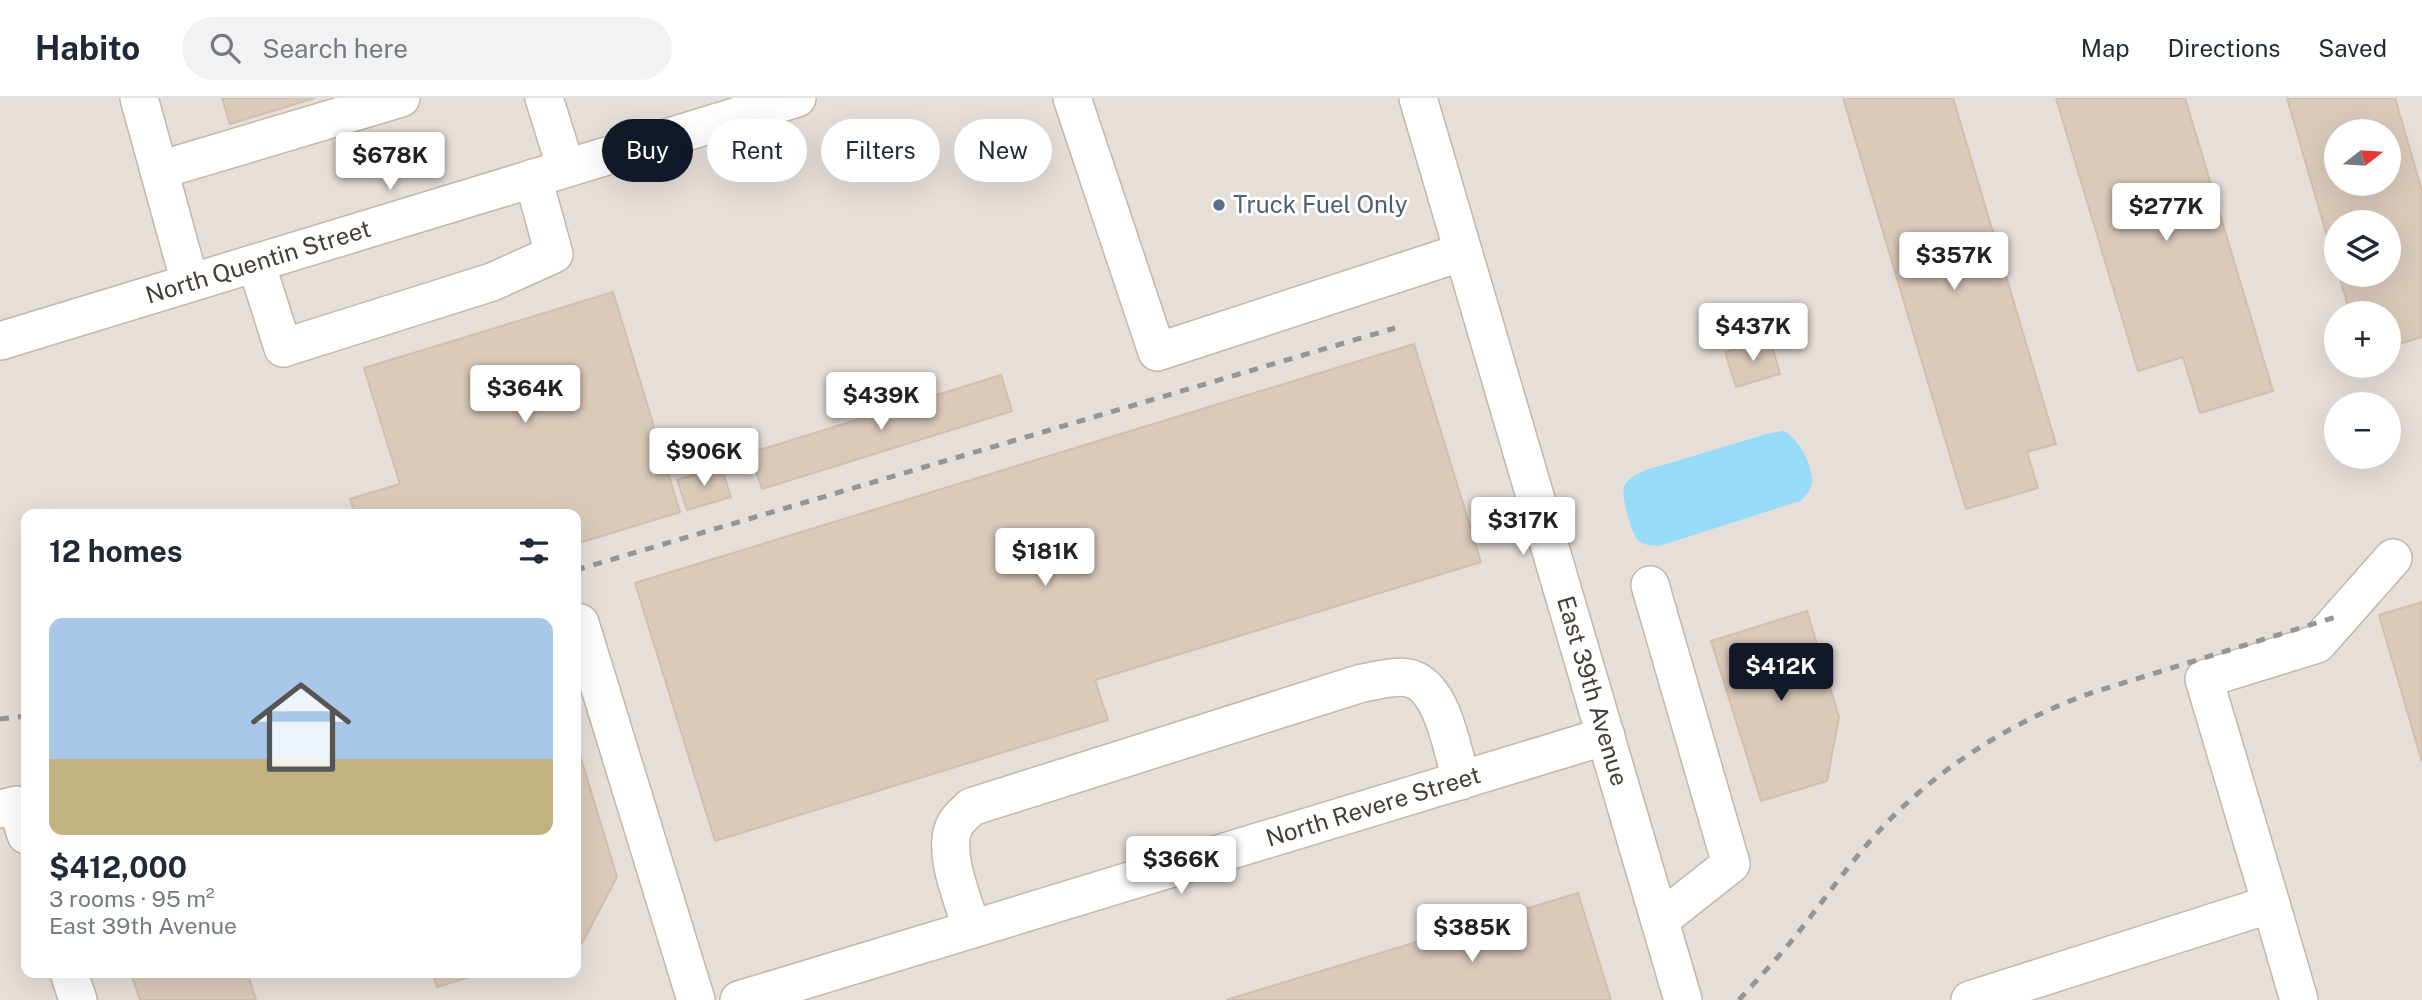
<!DOCTYPE html>
<meta charset="utf-8">
<style>
:root{--surface:#fff;--page:#f2f2f3;--text:#1f2937;--muted:#747a83;--line:#e0e1e3;--accent:#111827}
body{margin:0;font-family:"Public Sans",sans-serif;background:var(--page);color:var(--text);height:100vh;display:flex;flex-direction:column;font-size:26px;white-space:nowrap}
*{box-sizing:border-box;margin:0}
p{font-size:23px;color:var(--muted)}
.icon{flex:none;width:38px;height:38px;fill:none;stroke:currentColor;stroke-width:2;stroke-linecap:round;stroke-linejoin:round}
.map{position:relative;flex:1;overflow:hidden}
.drawer{position:absolute;left:21px;top:411px;width:560px;height:469px;display:flex;flex-direction:column;background:var(--surface);border-radius:14px;box-shadow:0 7px 28px #0002}
.drawer>*{flex:none}
.top-card{position:absolute;left:602px;top:21px;width:665px;height:63px;display:flex;gap:14px}
.needle{width:46px;rotate:73deg}
.controls{position:absolute;left:2324px;top:21px;display:grid;gap:14px}
.controls a{display:grid;place-items:center;width:77px;height:77px;border-radius:50%;background:var(--surface);box-shadow:0 7px 28px #0002;font-size:35px}
.price{position:absolute;translate:-50% -60px;padding:0 16px;border-radius:7px;background:#fff;color:#222;font-size:23px;line-height:46px;filter:drop-shadow(0 2px 4px #0008)}
.price::after{content:'';position:absolute;left:50%;top:42px;width:21px;height:16px;margin-left:-10px;background:inherit;clip-path:polygon(0 0,100% 0,50% 100%)}
.price.active{background:var(--accent);color:#fff}
ul{padding:0;list-style:none}
li{display:grid;align-content:center;gap:14px;height:371px;padding:0 28px}
li+li{border-top:2px solid var(--line)}
li span{display:grid;place-items:center;height:217px;border-radius:14px;color:#555}
li>.icon{margin-inline-start:auto}
span .icon{width:126px;height:126px;fill:#fffc;stroke-width:1}
li b{font-size:30px}
h2{display:flex;justify-content:space-between;align-items:center;height:84px;padding:0 28px;font-size:30px}
.tag{padding:0 24px;border-radius:32px;background:var(--surface);box-shadow:0 7px 28px #0002;font-size:24px;line-height:63px}
.tag.active{background:var(--accent);color:#fff}
header{display:flex;align-items:center;gap:42px;box-sizing:border-box;height:98px;padding:0 35px;background:var(--surface);border-bottom:2px solid var(--line)}
header strong{font-size:33px}
nav{display:flex;gap:38px;margin-inline-start:auto;font-size:24px}
.search{width:490px;height:63px;background:var(--page);display:flex;align-items:center;gap:18px;box-sizing:border-box;padding:0 24px;border-radius:38px;color:var(--muted);font-size:26px}
.map>svg:first-child{display:block}
.industrial{fill:#e6ded9;fill-rule:evenodd}
.water{fill:#98dbf8}
.building{fill:#dacaba;stroke:#d2beaa;stroke-width:2;fill-rule:evenodd}
.lines{fill:none;stroke-linecap:round;stroke-linejoin:round}
.minor-casing{stroke:#c3b7a8;stroke-width:40}
.minor{stroke:#fff;stroke-width:37}
.rail{stroke:#959595;stroke-width:5;stroke-dasharray:9 9;stroke-linecap:butt}
.service-dot{fill:#5c6f8a;stroke:#fff;stroke-width:2.5}
.labels{text-anchor:middle;stroke-width:6;stroke-linejoin:round;paint-order:stroke}
.service-label{font-size:24px;fill:#4e5e75;stroke:#fff;text-anchor:start}
.street-label{font-size:24px;fill:#463d33;stroke:#fff}
</style>
<header>
<strong>Habito</strong>
<div class="search"><svg class="icon" aria-label="search" viewBox="0 0 24 24"><circle cx="10" cy="10" r="6"/><path d="M15 15l6 6"/></svg>Search here</div>
<nav><a>Map</a><a>Directions</a><a>Saved</a></nav>
</header>
<div class="map">
<svg width="2422" height="902" viewBox="0 0 2422 902">
<rect width="100%" height="100%" fill="#f4ede3"/>
<path class="industrial" d="M 0,0 L 2422,0 L 2422,902 L 0,902 ZM 2336,33 L 2389,33 L 2389,86 L 2336,86 ZM 2336,124 L 2389,124 L 2389,177 L 2336,177 ZM 2336,215 L 2389,215 L 2389,268 L 2336,268 ZM 2336,306 L 2389,306 L 2389,359 L 2336,359 ZM 26,416 L 576,416 L 576,875 L 26,875 Z"/>
<path class="water" d="M 1784,333 C 1799,342 1812,365 1812,383 C 1812,392 1806,397 1800,403 L 1659,448 C 1652,447 1644,448 1638,442 C 1631,435 1621,398 1624,389 C 1627,380 1638,376 1646,372 L 1770,335 Z"/>
<path class="building" d="M 222,0 L 315,0 L 230,26 Z
M 1843,0 L 1953,0 L 2056,346 L 2027,354 L 2038,390 L 1966,411 Z
M 2056,0 L 2185,0 L 2273,293 L 2200,315 L 2183,259 L 2138,273 Z
M 2287,0 L 2395,0 L 2422,93 L 2422,239 L 2389,249 L 2389,215 L 2350,215 L 2339,177 L 2389,177 L 2389,124 L 2336,124 L 2336,169 ZM 2336,33 L 2389,33 L 2389,86 L 2336,86 Z
M 613,194 L 680,414 L 576,446 L 576,416 L 355,416 L 350,401 L 400,386 L 364,270 Z
M 1770,241 L 1780,276 L 1736,289 L 1725,254 Z
M 1414,246 L 1481,464 L 1095,582 L 1108,622 L 715,743 L 635,485 Z
M 1001,277 L 1012,313 L 762,391 L 750,355 Z
M 721,368 L 731,399 L 687,412 L 677,382 Z
M 2422,504 L 2422,664 L 2379,517 Z
M 1807,513 L 1839,619 L 1827,683 L 1761,703 L 1711,543 Z
M 576,644 L 617,779 L 582,845 L 576,847 Z
M 1578,795 L 1611,902 L 1226,902 Z
M 131,875 L 252,875 L 248,876 L 256,902 L 140,902 Z
M 432,875 L 483,875 L 437,889 Z"/>
<g class="lines">
<g class="minor-casing">
<g id="minor">
<path d="M 139,0 L 190,185"/>
<path d="M 544,0 L 566,70"/>
<path d="M 1072,0 L 1157,254 L 1463,154"/>
<path id="s1" d="M 1418,0 L 1683,902"/>
<path d="M 160,72 L 401,0"/>
<path d="M 256,165 L 283,250 L 492,184 L 554,156 L 533,80"/>
<path id="s2" d="M 0,243 L 797,0"/>
<path d="M 1650,487 L 1731,766 L 1660,822"/>
<path d="M 580,525 L 696,902"/>
<path d="M 0,711 L 17,707 L 26,737"/>
<path d="M 2271,806 L 2299,902"/>
<path d="M 972,831 C 964,804 940,751 956,725 C 959,720 966,714 971,709 L 1362,585 C 1376,583 1398,576 1412,581 C 1443,591 1453,654 1461,683"/>
<path d="M 69,875 L 78,902"/>
<path id="s3" d="M 739,902 L 1606,638"/>
<path d="M 1970,902 L 2271,806 L 2204,581 L 2317,546 L 2393,460"/>
</g>
</g>
<use href="#minor" class="minor"/>
<path class="rail" d="M 576,472 L 1395,230
M 0,621 L 26,618
M 1739,902 C 1756,883 1773,865 1789,846 C 1817,812 1842,775 1871,742 C 1928,676 2009,624 2091,595 L 2342,517"/>
</g>
<circle class="service-dot" cx="1219" cy="107" r="7"/>
<g class="labels">
<g class="service-label">
<text x="1233" y="115">Truck Fuel Only</text>
</g>
<g class="street-label">
<text dy="8" stroke="none"><textPath href="#s2" startOffset="270">North Quentin Street</textPath></text>
<text dy="8" stroke="none"><textPath href="#s1" startOffset="618">East 39th Avenue</textPath></text>
<text dy="8" stroke="none"><textPath href="#s3" startOffset="663">North Revere Street</textPath></text>
</g>
</g>
</svg>
<div class="controls">
<a><svg class="needle" viewBox="-14 -14 28 28"><path d="M0-13l5 13h-10z" fill="#e53935"/><path d="M0 13l5-13h-10z" fill="#747a83"/></svg></a>
<a><svg class="icon" aria-label="layers" viewBox="0 0 24 24"><path d="M12 4l9 5-9 5-9-5zM3 14l9 5 9-5"/></svg></a>
<a>+</a>
<a>−</a>
</div>
<b class="price" style="left:390px;top:94px">$678K</b>
<b class="price" style="left:2166px;top:145px">$277K</b>
<b class="price" style="left:1954px;top:194px">$357K</b>
<b class="price" style="left:1753px;top:265px">$437K</b>
<b class="price" style="left:525px;top:327px">$364K</b>
<b class="price" style="left:881px;top:334px">$439K</b>
<b class="price" style="left:704px;top:390px">$906K</b>
<b class="price" style="left:1523px;top:459px">$317K</b>
<b class="price" style="left:1045px;top:490px">$181K</b>
<b class="price active" style="left:1781px;top:605px">$412K</b>
<b class="price" style="left:1181px;top:798px">$366K</b>
<b class="price" style="left:1472px;top:866px">$385K</b>
<div class="top-card">
<a class="tag active">Buy</a>
<a class="tag">Rent</a>
<a class="tag">Filters</a>
<a class="tag">New</a>
</div>
<section class="drawer">
<h2>12 homes<svg class="icon" aria-label="filters" viewBox="0 0 24 24"><path d="M4 7h16M4 17h16"/><circle cx="9" cy="7" r="2"/><circle cx="15" cy="17" r="2"/></svg></h2>
<ul>
<li><span style="background:linear-gradient(#a9c7e8 65%,#c2b280 0)"><svg class="icon" aria-label="home" viewBox="0 0 24 24"><path d="M3 11l9-7 9 7M6 9v11h12V9"/></svg></span><div><b>$412,000</b><p>3 rooms · 95 m²</p><p>East 39th Avenue</p></div></li>
</ul>
</section>
</div>
